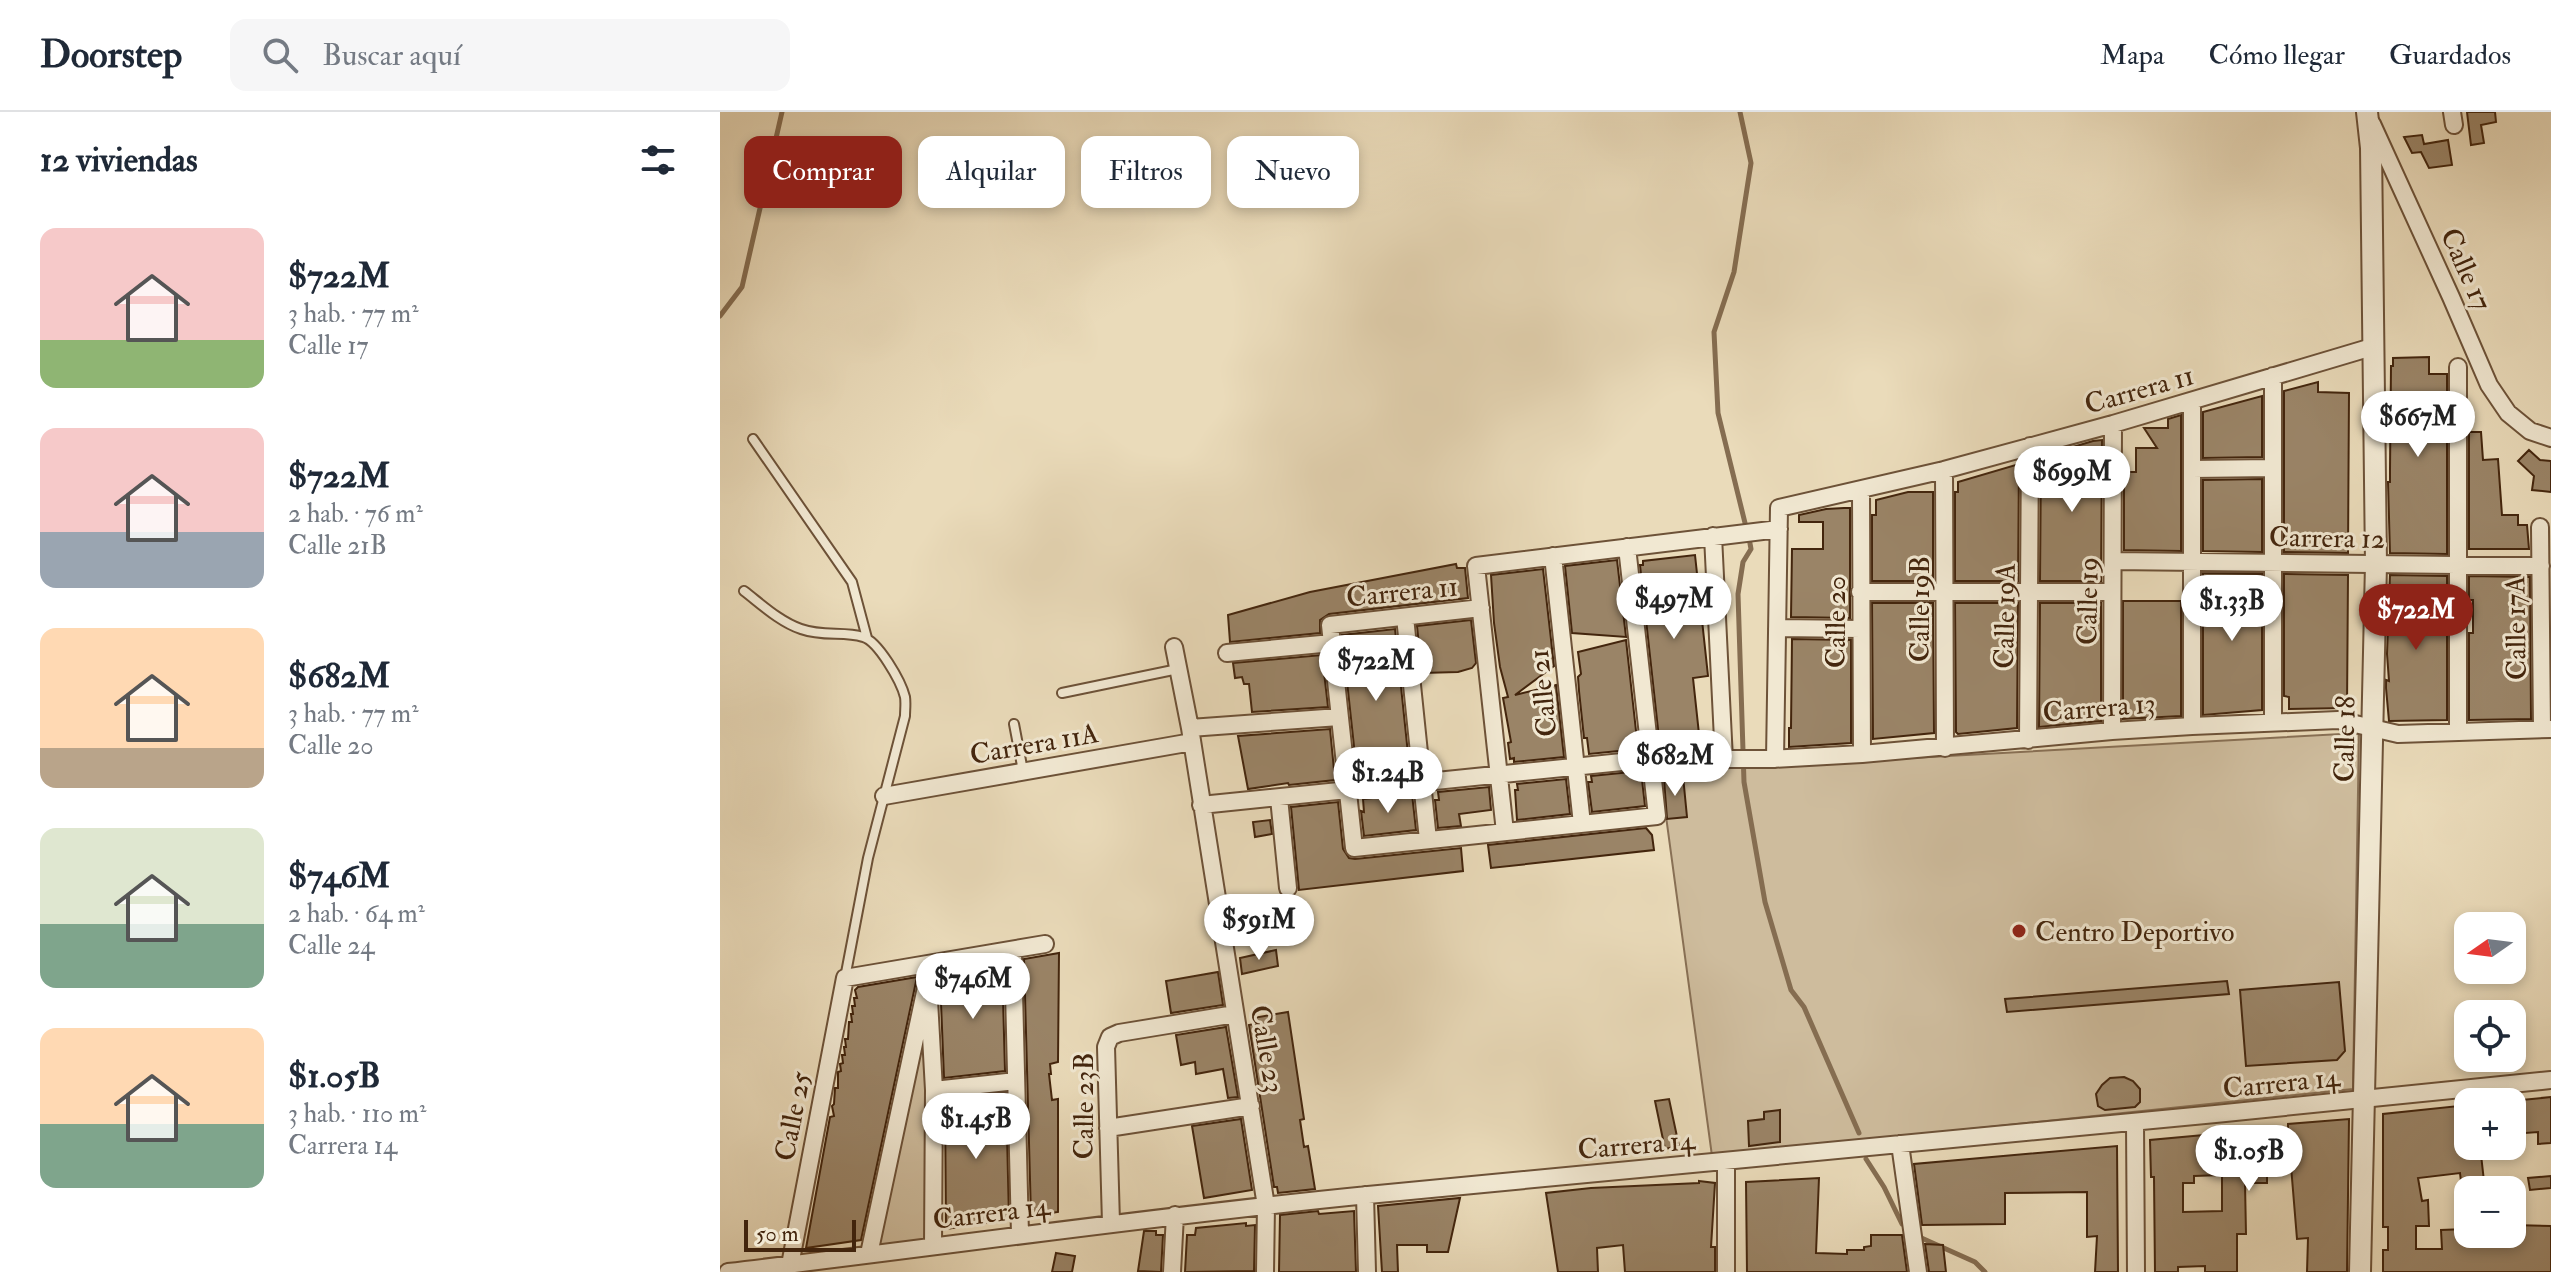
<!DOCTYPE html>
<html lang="es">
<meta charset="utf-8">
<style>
:root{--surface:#fff;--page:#f6f6f7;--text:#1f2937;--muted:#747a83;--line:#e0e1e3;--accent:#8f2418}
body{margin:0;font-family:"IM FELL Double Pica",serif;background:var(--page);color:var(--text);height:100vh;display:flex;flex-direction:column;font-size:30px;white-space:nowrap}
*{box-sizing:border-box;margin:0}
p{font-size:26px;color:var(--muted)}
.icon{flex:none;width:44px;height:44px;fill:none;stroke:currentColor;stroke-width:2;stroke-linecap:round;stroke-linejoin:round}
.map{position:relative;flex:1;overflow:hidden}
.details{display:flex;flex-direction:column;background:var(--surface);width:720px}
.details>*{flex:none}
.guide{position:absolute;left:24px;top:24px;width:760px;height:72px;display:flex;gap:16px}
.needle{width:52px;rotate:256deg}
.buttons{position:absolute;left:1734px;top:800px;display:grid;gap:16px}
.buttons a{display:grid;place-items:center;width:72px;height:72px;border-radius:16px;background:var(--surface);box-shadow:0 4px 12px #0003;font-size:40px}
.scale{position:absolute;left:24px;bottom:20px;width:112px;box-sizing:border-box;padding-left:8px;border:4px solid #43250d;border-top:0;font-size:22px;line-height:28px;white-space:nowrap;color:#43250d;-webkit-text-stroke:6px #f1e8d2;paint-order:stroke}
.price{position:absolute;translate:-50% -68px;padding:0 18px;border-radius:28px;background:#fff;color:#222;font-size:26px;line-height:52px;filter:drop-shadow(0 2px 4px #0008)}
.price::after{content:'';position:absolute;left:50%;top:48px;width:24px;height:18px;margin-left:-12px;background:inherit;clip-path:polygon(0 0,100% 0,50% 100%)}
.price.on{background:var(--accent);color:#fff}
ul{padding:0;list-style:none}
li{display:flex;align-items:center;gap:24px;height:200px;padding:0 40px}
li span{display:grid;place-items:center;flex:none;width:224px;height:160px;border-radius:16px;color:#555}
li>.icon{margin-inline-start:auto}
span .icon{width:96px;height:96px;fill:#fffc;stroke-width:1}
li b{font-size:34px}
h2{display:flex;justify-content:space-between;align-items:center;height:96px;padding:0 40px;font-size:34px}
.chip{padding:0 28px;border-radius:16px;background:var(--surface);box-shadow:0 4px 12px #0003;font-size:28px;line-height:72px}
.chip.on{background:var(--accent);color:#fff}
header{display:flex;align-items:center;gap:48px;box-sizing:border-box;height:112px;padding:0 40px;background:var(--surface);border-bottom:2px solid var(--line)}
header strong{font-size:38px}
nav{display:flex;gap:44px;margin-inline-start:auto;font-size:28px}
.search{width:560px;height:72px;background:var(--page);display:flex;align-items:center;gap:20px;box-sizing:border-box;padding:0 28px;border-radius:16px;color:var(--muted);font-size:30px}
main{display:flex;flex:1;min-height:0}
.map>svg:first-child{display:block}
.green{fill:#cebc9d;stroke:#887055;stroke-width:2}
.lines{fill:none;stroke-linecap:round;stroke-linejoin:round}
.stream{stroke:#856d51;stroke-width:5}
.building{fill:#9a8467;stroke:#43250d;stroke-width:2;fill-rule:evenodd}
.service-casing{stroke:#6d5238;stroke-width:12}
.minor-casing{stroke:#6d5238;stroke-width:20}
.tertiary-casing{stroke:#6d5238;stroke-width:24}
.service{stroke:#f1e8d2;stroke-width:8}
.minor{stroke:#f1e8d2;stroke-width:16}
.tertiary{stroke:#f1e8d2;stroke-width:20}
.poi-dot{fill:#8f2418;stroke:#f1e8d2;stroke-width:3}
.labels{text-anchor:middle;stroke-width:6;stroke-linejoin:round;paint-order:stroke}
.street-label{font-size:28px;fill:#43250d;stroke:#f1e8d2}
.poi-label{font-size:28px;fill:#43250d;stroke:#f1e8d2;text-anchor:start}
</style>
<header>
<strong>Doorstep</strong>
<div class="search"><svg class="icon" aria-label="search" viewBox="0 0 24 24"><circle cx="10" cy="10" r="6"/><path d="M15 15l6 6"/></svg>Buscar aquí</div>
<nav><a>Mapa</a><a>Cómo llegar</a><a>Guardados</a></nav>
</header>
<main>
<section class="details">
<h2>12 viviendas<svg class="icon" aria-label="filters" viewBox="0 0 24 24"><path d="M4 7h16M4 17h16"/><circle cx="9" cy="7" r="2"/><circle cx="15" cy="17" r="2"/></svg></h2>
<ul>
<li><span style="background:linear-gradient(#f6c9c9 70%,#8fb573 0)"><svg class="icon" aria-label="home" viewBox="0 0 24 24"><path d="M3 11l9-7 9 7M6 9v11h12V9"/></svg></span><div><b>$722M</b><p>3 hab. · 77 m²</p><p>Calle 17</p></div></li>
<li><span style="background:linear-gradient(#f6c9c9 65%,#9aa5b1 0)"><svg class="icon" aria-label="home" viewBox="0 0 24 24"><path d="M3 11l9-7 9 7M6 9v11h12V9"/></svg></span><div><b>$722M</b><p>2 hab. · 76 m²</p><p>Calle 21B</p></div></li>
<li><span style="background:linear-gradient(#ffd9b3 75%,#b9a48a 0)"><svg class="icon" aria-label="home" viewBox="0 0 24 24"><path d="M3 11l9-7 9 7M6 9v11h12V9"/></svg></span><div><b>$682M</b><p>3 hab. · 77 m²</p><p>Calle 20</p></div></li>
<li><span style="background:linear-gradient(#dfe7d0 60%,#7fa58c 0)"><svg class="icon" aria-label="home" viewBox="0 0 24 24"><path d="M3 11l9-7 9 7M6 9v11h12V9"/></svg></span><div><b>$746M</b><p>2 hab. · 64 m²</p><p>Calle 24</p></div></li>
<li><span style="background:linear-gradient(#ffd9b3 60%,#7fa58c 0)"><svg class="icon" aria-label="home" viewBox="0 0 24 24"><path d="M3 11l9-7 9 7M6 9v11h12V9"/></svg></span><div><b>$1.05B</b><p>3 hab. · 110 m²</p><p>Carrera 14</p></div></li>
</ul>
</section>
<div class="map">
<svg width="1831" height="1160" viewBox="0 0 1831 1160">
<rect width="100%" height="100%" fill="#eadbba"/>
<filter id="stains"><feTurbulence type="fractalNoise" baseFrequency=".0025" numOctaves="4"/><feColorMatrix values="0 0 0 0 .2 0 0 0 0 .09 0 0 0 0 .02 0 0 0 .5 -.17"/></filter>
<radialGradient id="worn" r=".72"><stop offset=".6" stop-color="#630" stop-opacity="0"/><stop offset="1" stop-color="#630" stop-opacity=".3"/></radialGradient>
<path class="green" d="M 1639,621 L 1633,977 L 992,1044 L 940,660 Z
M 200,921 L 208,921 L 210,1129 L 155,1135 Z"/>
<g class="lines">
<path class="stream" d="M 1020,0 L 1031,51 L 1014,160 L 994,220 L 998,301 L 1026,415
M 0,204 L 22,175 L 62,0
M 1029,426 L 1031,437 L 1023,450 L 1018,482 L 1024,670 L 1045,790 L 1071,878 L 1084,895 L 1139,1021
M 1146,1047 L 1164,1075 L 1182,1112
M 1197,1124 L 1255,1150 L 1265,1160"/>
</g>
<path class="building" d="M 1747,0 L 1775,0 L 1776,10 L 1761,13 L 1764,31 L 1751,33 Z
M 1702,23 L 1704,32 L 1728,28 L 1732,53 L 1709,56 L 1701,40 L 1692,41 L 1684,25 Z
M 1709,245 L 1709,262 L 1727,262 L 1727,442 L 1670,441 L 1668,370 L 1670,370 L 1670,357 L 1671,254 L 1673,254 L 1673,246 Z
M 1598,270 L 1598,280 L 1629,281 L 1628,441 L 1564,440 L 1564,279 Z
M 1542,284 L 1542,345 L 1483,346 L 1483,300 Z
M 1461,303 L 1461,439 L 1404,438 L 1404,360 L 1416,360 L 1416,336 L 1437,336 L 1424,316 L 1448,316 L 1448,307 Z
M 1749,320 L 1761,320 L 1763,348 L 1778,347 L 1782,403 L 1798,403 L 1798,413 L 1807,413 L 1809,437 L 1749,437 Z
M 1382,328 L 1381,469 L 1320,469 L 1321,348 L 1326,348 L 1326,343 L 1373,329 Z
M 1809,338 L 1820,348 L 1831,349 L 1831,380 L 1812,378 L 1814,364 L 1798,349 Z
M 1299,352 L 1298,469 L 1235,469 L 1235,380 L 1238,380 L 1238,370 Z
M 1542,367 L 1542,440 L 1483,439 L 1483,368 Z
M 1188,380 L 1213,380 L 1213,469 L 1152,469 L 1152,403 L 1156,403 L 1156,388 Z
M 1124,396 L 1130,396 L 1130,506 L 1071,505 L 1072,437 L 1103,437 L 1103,410 L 1079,410 L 1079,403 L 1106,397 Z
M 975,443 L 988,564 L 973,566 L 979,622 L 939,626 L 920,453 L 923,453 L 923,449 Z
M 897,448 L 906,525 L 852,521 L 845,454 Z
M 736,452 L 737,456 L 745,456 L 748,486 L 609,502 L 600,508 L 600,521 L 510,530 L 508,503 L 590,480 Z
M 823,457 L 834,554 L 795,583 L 836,573 L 844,645 L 794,650 L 794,646 L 790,647 L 788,631 L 791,630 L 783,586 L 788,585 L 780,555 L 774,511 L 771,463 Z
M 1483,461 L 1542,462 L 1542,598 L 1483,603 Z
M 1564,462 L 1628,463 L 1627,596 L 1569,597 L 1569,585 L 1564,584 Z
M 1670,463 L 1727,464 L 1727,488 L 1701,488 L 1701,515 L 1727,515 L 1727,608 L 1669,609 L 1666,576 L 1666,568 L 1669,569 L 1667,542 Z
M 1749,464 L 1810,465 L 1811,607 L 1749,608 L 1749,521 L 1753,521 L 1753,488 L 1749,488 Z
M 1403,489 L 1461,489 L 1461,604 L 1403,607 Z
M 1152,491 L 1213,491 L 1214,621 L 1153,627 Z
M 1235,491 L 1298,491 L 1297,616 L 1238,622 L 1236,620 Z
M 1320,491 L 1381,491 L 1381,609 L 1319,615 Z
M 751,508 L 756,551 L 752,556 L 738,560 L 702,561 L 697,514 Z
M 675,517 L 690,661 L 642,665 L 641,661 L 637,662 L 622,523 Z
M 1072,527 L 1131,528 L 1131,631 L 1069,635 L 1069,616 L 1071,616 Z
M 906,528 L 918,637 L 869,642 L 867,626 L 864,626 L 859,579 L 858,565 L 861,562 L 858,540 Z
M 602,543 L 608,595 L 532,600 L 529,572 L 524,572 L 522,565 L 515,566 L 513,551 Z
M 610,617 L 615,668 L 569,673 L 568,671 L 528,677 L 518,624 Z
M 921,659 L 925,694 L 872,700 L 868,670 L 872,670 L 871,664 Z
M 963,664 L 967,705 L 947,707 L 944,667 Z
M 846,667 L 850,702 L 797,708 L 795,678 L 798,678 L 797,672 Z
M 769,675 L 771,698 L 739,702 L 741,714 L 718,716 L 715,688 L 719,688 L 718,680 Z
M 692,682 L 696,718 L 644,724 L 641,699 L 644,700 L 643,687 Z
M 618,690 L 623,737 L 629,746 L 635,747 L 741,736 L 743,759 L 579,778 L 571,695 Z
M 550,708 L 552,722 L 535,725 L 533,710 Z
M 926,716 L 932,723 L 934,738 L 771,756 L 768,733 Z
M 556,838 L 558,854 L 522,862 L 520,846 Z
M 339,841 L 338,950 L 330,952 L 331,962 L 329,962 L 332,988 L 338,987 L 338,1100 L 311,1104 L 304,847 Z
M 282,850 L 285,959 L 224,966 L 221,891 L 223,890 L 219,861 Z
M 498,860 L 503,893 L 451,901 L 446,869 Z
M 197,865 L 141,1128 L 86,1136 L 110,1005 L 114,1004 L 112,994 L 114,992 L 115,976 L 118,976 L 118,960 L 121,959 L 120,952 L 123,951 L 122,943 L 125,943 L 124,935 L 126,935 L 125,927 L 128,927 L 129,910 L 132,910 L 131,902 L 133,902 L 132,894 L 135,894 L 134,886 L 137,886 L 135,878 L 138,875 Z
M 1507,869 L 1509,882 L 1287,900 L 1285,887 Z
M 1619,870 L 1625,939 L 1617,948 L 1526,954 L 1520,878 Z
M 568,900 L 584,1007 L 580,1008 L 584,1035 L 588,1034 L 595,1077 L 558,1081 L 557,1075 L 554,1075 L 529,913 L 534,912 L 533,906 Z
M 506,915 L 518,985 L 508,986 L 503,957 L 476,962 L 475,950 L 461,953 L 456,923 Z
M 1404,965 L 1413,969 L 1420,977 L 1420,990 L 1415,995 L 1385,998 L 1378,994 L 1376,982 L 1382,973 L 1390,966 Z
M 286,981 L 289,1107 L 226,1117 L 225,988 Z
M 1831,985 L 1831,1031 L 1818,1032 L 1818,1020 L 1792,1022 L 1792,989 Z
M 949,987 L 959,1034 L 945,1037 L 935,989 Z
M 1748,993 L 1748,1034 L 1760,1034 L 1765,1078 L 1742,1078 L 1740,1061 L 1698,1066 L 1702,1089 L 1708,1088 L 1709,1114 L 1696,1114 L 1696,1137 L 1722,1137 L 1721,1118 L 1746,1117 L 1747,1122 L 1792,1122 L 1792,1113 L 1831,1114 L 1831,1160 L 1663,1160 L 1663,1138 L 1668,1138 L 1668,1115 L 1663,1115 L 1663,1002 Z
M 1060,998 L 1060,1030 L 1029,1034 L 1028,1009 L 1044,1007 L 1044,1000 Z
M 521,1007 L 532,1078 L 484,1086 L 472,1014 Z
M 1629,1007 L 1627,1160 L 1587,1160 L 1588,1126 L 1577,1127 L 1571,1054 L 1547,1054 L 1547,1071 L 1525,1071 L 1526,1122 L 1517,1122 L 1517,1160 L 1485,1160 L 1485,1154 L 1458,1155 L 1458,1160 L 1435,1160 L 1434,1065 L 1431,1065 L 1430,1028 L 1484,1023 L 1524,1023 L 1524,1020 L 1568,1016 L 1568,1012 ZM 1502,1063 L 1502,1099 L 1463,1100 L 1463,1071 L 1474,1071 L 1474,1064 Z
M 1397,1034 L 1398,1160 L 1375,1160 L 1377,1124 L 1367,1125 L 1367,1080 L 1285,1081 L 1285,1112 L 1202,1113 L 1194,1052 Z
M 1831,1064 L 1831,1076 L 1810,1078 L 1808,1066 Z
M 1099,1066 L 1096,1141 L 1127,1142 L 1127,1138 L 1144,1138 L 1144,1135 L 1151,1134 L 1151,1123 L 1182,1123 L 1187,1160 L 1027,1160 L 1026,1070 Z
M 979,1069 L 995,1071 L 991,1135 L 995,1135 L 995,1160 L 905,1160 L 903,1133 L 877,1136 L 878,1160 L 838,1160 L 826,1081 L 871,1076 L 979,1071 Z
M 740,1086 L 728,1140 L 707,1140 L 707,1133 L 677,1133 L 678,1160 L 662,1160 L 658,1094 Z
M 598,1099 L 599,1102 L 634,1099 L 636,1160 L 559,1160 L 560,1103 Z
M 526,1111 L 526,1114 L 535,1113 L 534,1159 L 465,1160 L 467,1123 L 475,1123 L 476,1116 Z
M 424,1119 L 436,1119 L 436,1123 L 443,1123 L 441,1160 L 418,1159 Z
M 1205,1132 L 1223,1133 L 1226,1160 L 1209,1160 Z
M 336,1141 L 355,1144 L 352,1160 L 332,1160 Z"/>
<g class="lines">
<g class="service-casing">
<path id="service" d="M 33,327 L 132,470 L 147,526
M 24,479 C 41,492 60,510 81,517 C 103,525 124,519 143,525 C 158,529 181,569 185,585 C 186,591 185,598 185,604 L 148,746 L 125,866
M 342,581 L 458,557
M 294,612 L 303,659"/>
</g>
<g class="minor-casing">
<path id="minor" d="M 1732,0 L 1734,13
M 1652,12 L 1731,185 L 1769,273 L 1788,301 L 1810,319 L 1831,326
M 1553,264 L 1553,610
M 1472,357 L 1553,356
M 1224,358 L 1225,636
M 1141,378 L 1142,642
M 1820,415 L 1822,617
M 993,424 L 1004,648
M 833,444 L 862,712
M 1393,449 L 1821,454
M 1140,480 L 1392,480
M 761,496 L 610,513 L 634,736 L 937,704 L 907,435
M 685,505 L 708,728
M 1057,516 L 1141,517
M 454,535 L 470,616 L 546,1094 L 545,1160
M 507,541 L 612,531
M 1472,614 L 1472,289
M 470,616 L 619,605
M 1392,619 L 1393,312
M 1738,620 L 1738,255
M 1308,628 L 1310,334
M 1055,647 L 1059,396 L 1224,358 L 1393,312 L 1652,235
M 164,684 L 472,630
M 559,686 L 568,776
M 481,693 L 931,647 L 1051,647 L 1142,642 L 1392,619 L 1472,614 L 1618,608 L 1678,622 L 1831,617
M 785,720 L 756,454 L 1059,417
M 293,839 L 300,1122
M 209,888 L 214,978 L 213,1134
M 214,978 L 296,969
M 1415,1011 L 1416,1160
M 388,1016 L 531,994
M 1180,1032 L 1198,1160
M 1006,1049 L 1006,1160
M 645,1083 L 647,1160
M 391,1111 L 386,935 L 390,925 L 399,921 L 515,902
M 149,1142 L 208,866
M 70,1153 L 125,866 L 325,832
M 8,1160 C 221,1135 434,1104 648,1083 C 1042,1043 1437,1010 1831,968
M 452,1160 L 455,1103"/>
</g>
<g class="tertiary-casing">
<path id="tertiary" d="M 1640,1160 L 1656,452 L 1651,36 L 1647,0"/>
</g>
<use href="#service" class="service"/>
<use href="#minor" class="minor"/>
<use href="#tertiary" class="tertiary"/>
</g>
<circle class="poi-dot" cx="1299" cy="819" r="8"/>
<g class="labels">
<g class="street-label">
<text transform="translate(1747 157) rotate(66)" y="10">Calle 17</text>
<text transform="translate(1419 277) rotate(-16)" y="10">Carrera 11</text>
<text transform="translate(1607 425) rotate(1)" y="10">Carrera 12</text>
<text transform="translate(682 479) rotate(-6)" y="10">Carrera 11</text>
<text transform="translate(1367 489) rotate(-89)" y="10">Calle 19</text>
<text transform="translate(1199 497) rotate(-90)" y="10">Calle 19B</text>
<text transform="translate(1284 504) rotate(-89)" y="10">Calle 19A</text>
<text transform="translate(1115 510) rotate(-90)" y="10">Calle 20</text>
<text transform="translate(1795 516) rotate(-91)" y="10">Calle 17A</text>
<text transform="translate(822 581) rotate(-96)" y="10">Calle 21</text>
<text transform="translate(1379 595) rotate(-5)" y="10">Carrera 13</text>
<text transform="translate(1624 627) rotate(-89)" y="10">Calle 18</text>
<text transform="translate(314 631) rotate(-10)" y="10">Carrera 11A</text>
<text transform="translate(548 937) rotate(80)" y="10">Calle 23</text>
<text transform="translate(1561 970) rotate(-6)" y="10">Carrera 14</text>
<text transform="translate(363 994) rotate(-90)" y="10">Calle 23B</text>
<text transform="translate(72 1004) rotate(-79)" y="10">Calle 25</text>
<text transform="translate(916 1032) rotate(-5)" y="10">Carrera 14</text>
<text transform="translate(271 1100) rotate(-7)" y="10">Carrera 14</text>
</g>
<g class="poi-label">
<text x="1315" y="829">Centro Deportivo</text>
</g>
</g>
<rect width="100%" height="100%" filter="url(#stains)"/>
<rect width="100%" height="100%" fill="url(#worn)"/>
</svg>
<div class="buttons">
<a><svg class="needle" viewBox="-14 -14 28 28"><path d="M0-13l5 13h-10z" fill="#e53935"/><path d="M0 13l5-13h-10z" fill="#747a83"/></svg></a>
<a><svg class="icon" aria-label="locate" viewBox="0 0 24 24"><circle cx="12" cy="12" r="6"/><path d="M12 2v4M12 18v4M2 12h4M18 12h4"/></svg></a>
<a>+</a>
<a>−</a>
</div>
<div class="scale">50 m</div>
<b class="price" style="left:1698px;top:347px">$667M</b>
<b class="price" style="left:1352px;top:402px">$699M</b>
<b class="price" style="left:954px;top:529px">$497M</b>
<b class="price" style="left:1512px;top:531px">$1.33B</b>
<b class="price on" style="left:1696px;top:540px">$722M</b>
<b class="price" style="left:656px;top:591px">$722M</b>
<b class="price" style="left:955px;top:686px">$682M</b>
<b class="price" style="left:668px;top:703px">$1.24B</b>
<b class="price" style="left:539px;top:850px">$591M</b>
<b class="price" style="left:253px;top:909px">$746M</b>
<b class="price" style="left:256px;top:1049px">$1.45B</b>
<b class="price" style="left:1529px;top:1081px">$1.05B</b>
<div class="guide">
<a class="chip on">Comprar</a>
<a class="chip">Alquilar</a>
<a class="chip">Filtros</a>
<a class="chip">Nuevo</a>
</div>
</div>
</main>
